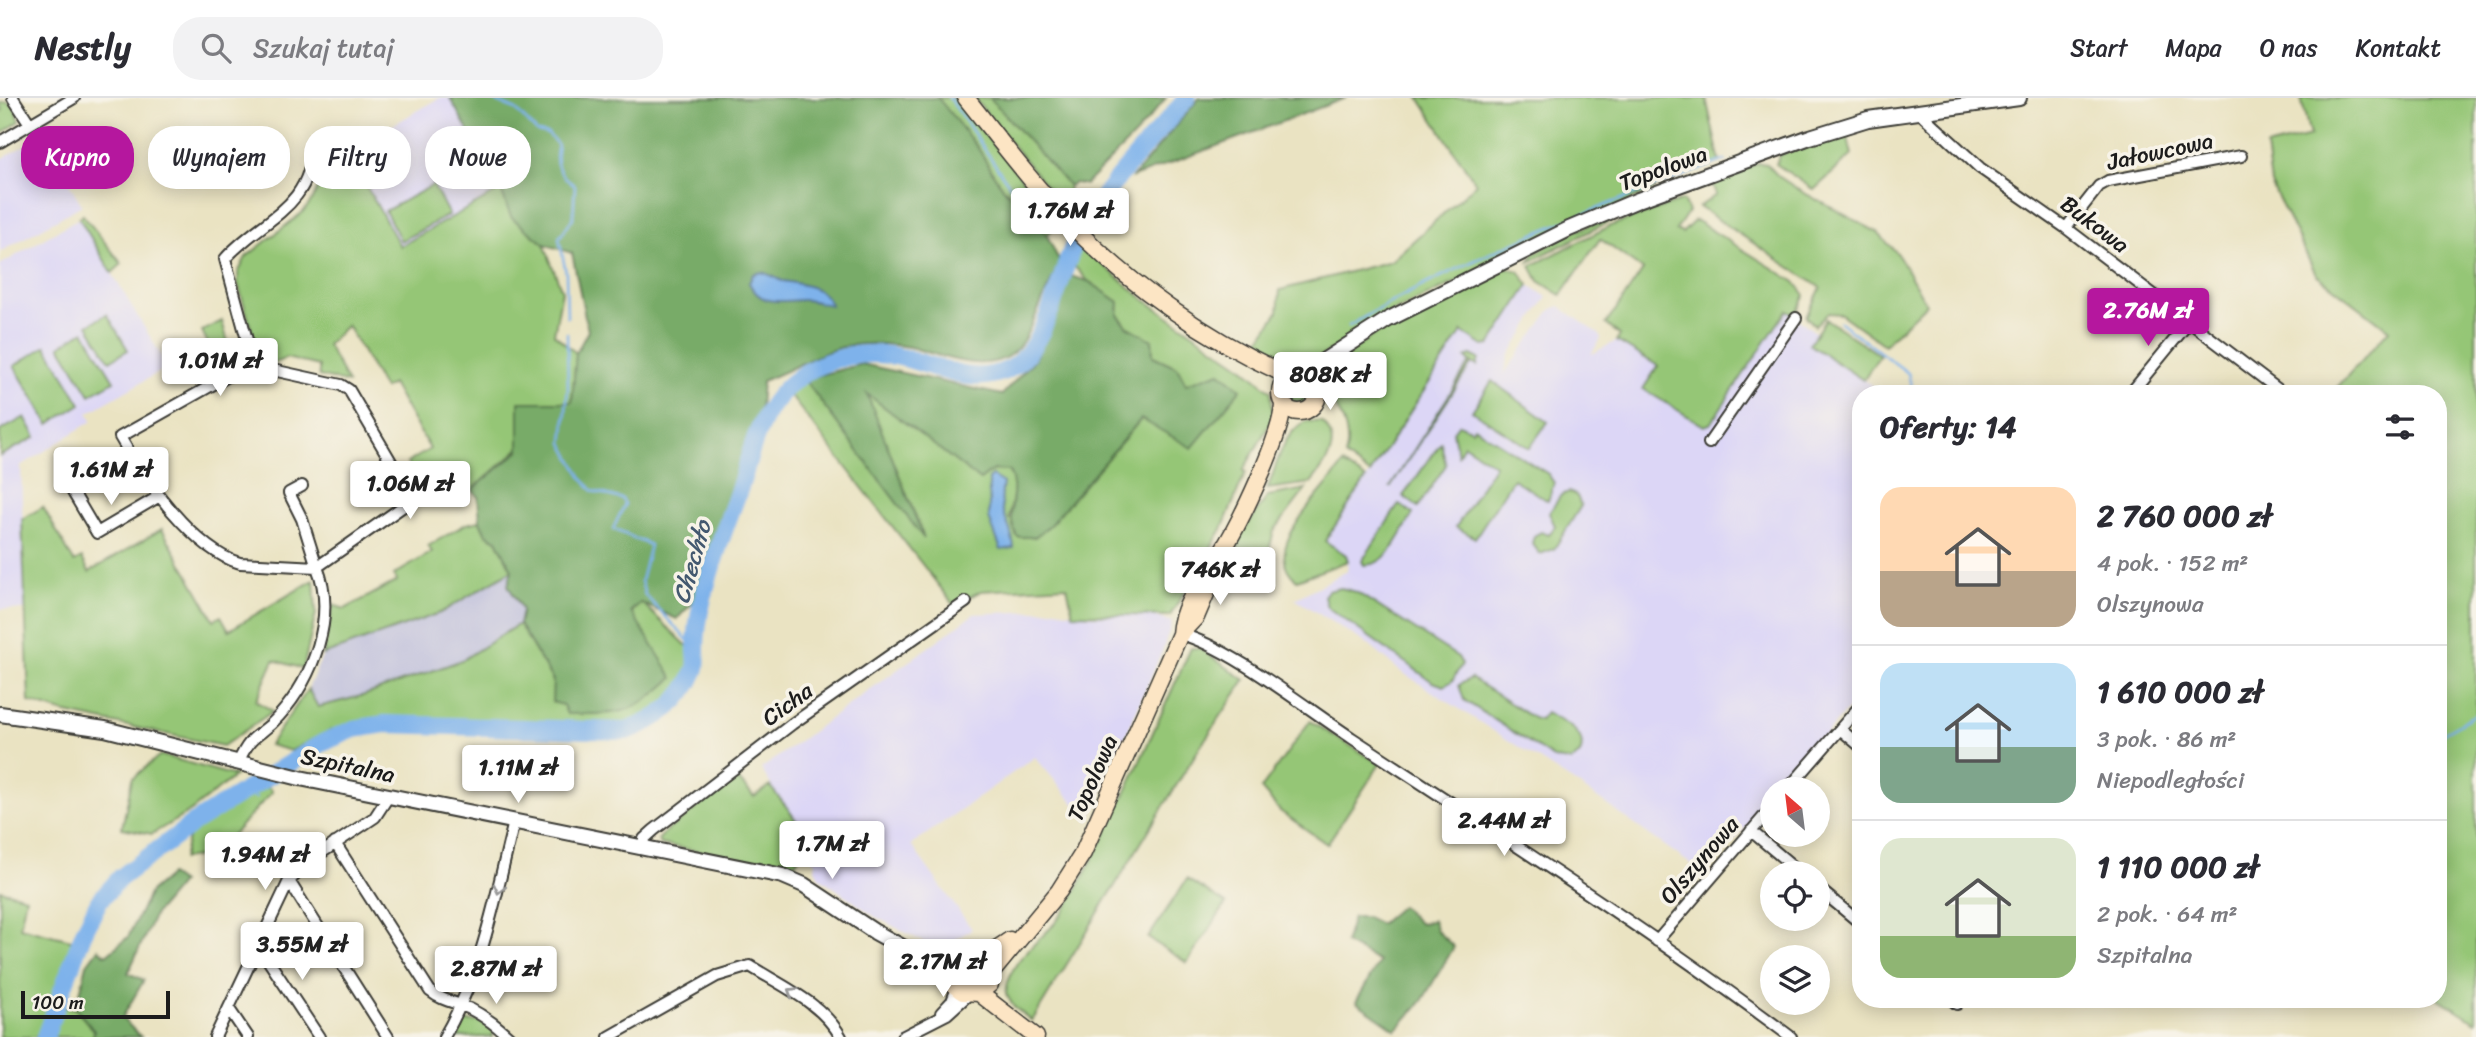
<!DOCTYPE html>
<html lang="pl">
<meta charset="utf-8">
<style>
:root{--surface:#fff;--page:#f2f2f3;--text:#2b2b33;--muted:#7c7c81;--line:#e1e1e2;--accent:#b5179e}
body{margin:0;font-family:Sriracha,sans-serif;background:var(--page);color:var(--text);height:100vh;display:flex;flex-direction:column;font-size:26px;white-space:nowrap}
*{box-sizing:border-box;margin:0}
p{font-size:23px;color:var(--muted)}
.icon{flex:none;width:38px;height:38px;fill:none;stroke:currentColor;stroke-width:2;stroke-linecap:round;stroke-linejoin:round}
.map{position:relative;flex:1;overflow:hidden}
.drawer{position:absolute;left:1852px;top:287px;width:595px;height:623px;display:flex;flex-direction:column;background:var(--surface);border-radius:28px;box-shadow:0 4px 18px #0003}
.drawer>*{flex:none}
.guide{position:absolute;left:21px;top:28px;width:665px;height:63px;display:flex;gap:14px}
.needle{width:46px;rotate:332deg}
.controls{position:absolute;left:1760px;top:679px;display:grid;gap:14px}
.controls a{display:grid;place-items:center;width:70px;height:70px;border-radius:50%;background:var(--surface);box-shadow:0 4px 18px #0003;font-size:35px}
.scale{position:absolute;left:21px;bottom:18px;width:149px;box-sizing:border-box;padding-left:7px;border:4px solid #1c1c1c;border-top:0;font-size:19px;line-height:24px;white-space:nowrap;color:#1c1c1c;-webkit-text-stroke:5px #f7f3e8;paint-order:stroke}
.price{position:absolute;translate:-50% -60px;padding:0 16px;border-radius:7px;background:#fff;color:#222;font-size:23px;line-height:46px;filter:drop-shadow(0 2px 4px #0008)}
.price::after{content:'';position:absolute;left:50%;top:42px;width:21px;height:16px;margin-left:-10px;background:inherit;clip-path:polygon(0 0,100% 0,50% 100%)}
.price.active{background:var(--accent);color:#fff}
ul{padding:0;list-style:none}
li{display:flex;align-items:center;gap:21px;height:175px;padding:0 28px}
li+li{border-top:2px solid var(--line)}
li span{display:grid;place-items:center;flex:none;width:196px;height:140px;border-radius:21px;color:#555}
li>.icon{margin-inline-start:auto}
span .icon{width:84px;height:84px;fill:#fffc;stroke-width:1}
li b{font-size:30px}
h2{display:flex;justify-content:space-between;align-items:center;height:84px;padding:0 28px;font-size:30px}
.tag{padding:0 24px;border-radius:28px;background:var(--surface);box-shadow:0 4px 18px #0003;font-size:24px;line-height:63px}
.tag.active{background:var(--accent);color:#fff}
header{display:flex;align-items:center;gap:42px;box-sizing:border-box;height:98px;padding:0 35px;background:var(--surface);border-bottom:2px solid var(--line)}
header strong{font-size:33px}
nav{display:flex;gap:38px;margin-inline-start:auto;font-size:24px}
.search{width:490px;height:63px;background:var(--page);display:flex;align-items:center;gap:18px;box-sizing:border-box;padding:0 24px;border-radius:28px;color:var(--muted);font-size:26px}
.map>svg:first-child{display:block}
.built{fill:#dcd6f6}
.industrial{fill:#c2c2dc}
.green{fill:#95c676;stroke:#587149;stroke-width:2}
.forest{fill:#78ab67;stroke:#4a6442;stroke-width:2}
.water{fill:#7eb2eb;stroke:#4d6784;stroke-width:2}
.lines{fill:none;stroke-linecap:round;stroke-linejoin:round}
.stream{stroke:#7eb2eb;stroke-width:2.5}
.river{stroke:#7eb2eb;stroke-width:18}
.minor-casing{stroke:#3b3a35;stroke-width:14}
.tertiary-casing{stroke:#3b3a35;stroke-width:18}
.secondary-casing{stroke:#3b3a35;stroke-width:19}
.minor{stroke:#fff;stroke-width:10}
.tertiary{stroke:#fff;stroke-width:14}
.secondary{stroke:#fce5c4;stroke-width:16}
.oneway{stroke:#999}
.labels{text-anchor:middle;stroke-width:7;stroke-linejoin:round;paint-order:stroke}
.street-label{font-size:23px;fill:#1c1c1c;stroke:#f7f3e8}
.water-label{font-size:24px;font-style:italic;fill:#43586f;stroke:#f7f3e8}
</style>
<header>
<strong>Nestly</strong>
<div class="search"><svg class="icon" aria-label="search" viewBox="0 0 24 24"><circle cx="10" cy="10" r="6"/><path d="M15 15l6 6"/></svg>Szukaj tutaj</div>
<nav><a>Start</a><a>Mapa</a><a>O nas</a><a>Kontakt</a></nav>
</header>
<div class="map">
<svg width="2476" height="939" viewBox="0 0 2476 939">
<rect width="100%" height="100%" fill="#f7f3e8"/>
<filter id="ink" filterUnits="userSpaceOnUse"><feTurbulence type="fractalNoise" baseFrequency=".0143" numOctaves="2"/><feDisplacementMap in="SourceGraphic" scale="14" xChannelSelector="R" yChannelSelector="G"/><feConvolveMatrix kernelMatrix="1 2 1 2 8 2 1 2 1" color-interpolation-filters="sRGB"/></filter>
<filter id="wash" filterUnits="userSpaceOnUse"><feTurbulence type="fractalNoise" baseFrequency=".00686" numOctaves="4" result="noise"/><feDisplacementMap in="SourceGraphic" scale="28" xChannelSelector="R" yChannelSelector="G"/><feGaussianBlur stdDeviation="1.57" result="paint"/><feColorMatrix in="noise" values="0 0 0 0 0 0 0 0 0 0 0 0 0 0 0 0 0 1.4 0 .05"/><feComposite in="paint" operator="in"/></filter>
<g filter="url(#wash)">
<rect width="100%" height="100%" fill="#eae3c2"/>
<path class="built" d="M 439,0 L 450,0 L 501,92 L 400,148 L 347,54 Z
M 41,38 L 82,107 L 0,154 L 0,62 Z
M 79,120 L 168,269 L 88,315 L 92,323 L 21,368 L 25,512 L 0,511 L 0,167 Z
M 1529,187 L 1547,199 L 1509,258 L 1504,276 L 1551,212 L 1559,208 L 1599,236 L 1601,241 L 1591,256 L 1617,243 L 1658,268 L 1644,290 L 1704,328 L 1710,326 L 1788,212 L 1816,235 L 1809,246 L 1885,296 L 1860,296 L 1860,597 L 1779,691 L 1773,691 L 1773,698 L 1705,776 L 1580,688 L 1400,573 L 1369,547 L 1295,501 L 1347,473 L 1348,463 L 1325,444 L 1462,234 L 1483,248 L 1490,247 Z
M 1056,512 L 1091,518 L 1146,516 L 1172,524 L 1163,551 L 1089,723 L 1035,659 L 911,747 L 972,831 L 939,852 L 874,818 L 819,779 L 815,770 L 816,763 L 801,757 L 787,769 L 660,746 L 658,742 L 664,735 L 736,679 L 754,699 L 771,687 L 761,671 L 974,516 Z"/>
<path class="industrial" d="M 512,472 L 508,487 L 522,512 L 519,526 L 462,562 L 365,597 L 317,609 L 308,591 L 323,557 L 440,515 Z"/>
<path class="green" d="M 937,0 L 956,0 L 1058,125 L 1047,137 L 999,85 L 978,50 Z
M 974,0 L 990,0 L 1069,88 L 1065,111 Z
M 1419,0 L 1706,0 L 1720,64 L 1654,86 L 1655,91 L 1384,218 L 1303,270 L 1291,272 L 1252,253 L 1278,214 L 1280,192 L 1391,163 L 1476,86 Z
M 2301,0 L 2476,0 L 2476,924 L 2438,900 L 2438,296 L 2331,296 L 2389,232 L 2316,176 L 2271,86 L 2266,49 L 2310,38 Z
M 8,4 L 14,8 L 20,23 L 0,36 L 0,14 L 3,12 L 0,5 Z
M 1846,32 L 1852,57 L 1814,92 L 1776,66 L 1780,57 Z
M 317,50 L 327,60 L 347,54 L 400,148 L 501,92 L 511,119 L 544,146 L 562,193 L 554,236 L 576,255 L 572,304 L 472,392 L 448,389 L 436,371 L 419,384 L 407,365 L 430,351 L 392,286 L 384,291 L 347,227 L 327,247 L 348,285 L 319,278 L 319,268 L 286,260 L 275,265 L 260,260 L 238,186 L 238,175 L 246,159 L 303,114 L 313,101 L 325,74 L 317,72 Z
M 1758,65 L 1767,66 L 1778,78 L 1804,95 L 1877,134 L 1898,156 L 1926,206 L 1884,247 L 1841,216 L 1828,215 L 1815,228 L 1806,218 L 1821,190 L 1699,109 L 1716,97 L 1711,84 Z
M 433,87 L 449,117 L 401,143 L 385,113 Z
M 1660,100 L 1661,104 L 1608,124 L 1529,164 L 1533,156 L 1571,135 Z
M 1683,102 L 1688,114 L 1676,132 L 1682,135 L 1695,122 L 1795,184 L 1805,197 L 1795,217 L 1787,212 L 1710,326 L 1704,328 L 1643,291 L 1658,268 L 1617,243 L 1620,237 L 1606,226 L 1643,172 L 1600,141 L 1561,197 L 1539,183 L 1531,168 L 1610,128 Z
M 83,117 L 122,166 L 112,175 L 79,120 Z
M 1080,148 L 1145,202 L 1241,268 L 1271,293 L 1273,320 L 1243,373 L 1246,374 L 1222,431 L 1170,518 L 1073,516 L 1067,488 L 981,493 L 954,507 L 788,295 L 804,281 L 923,437 L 866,294 L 980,382 L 993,372 L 1008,373 L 1015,385 L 1009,421 L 1050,427 L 1142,320 L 1186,286 L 1177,269 L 1153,258 L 1152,242 L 1127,228 L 1118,217 L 1119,204 L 1088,183 L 1072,166 Z
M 1505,169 L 1519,173 L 1529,187 L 1490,247 L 1483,248 L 1462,234 L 1370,376 L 1345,358 C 1351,340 1344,320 1333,305 L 1330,306 L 1323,289 L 1339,263 L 1373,237 Z
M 107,216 L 128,252 L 110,263 L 88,227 Z
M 1826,221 L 1880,257 L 1863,282 L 1809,246 Z
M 222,223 L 231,255 L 216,263 L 202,233 Z
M 84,233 L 114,283 L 90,297 L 60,248 Z
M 46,248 L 81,306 L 49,326 L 14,268 Z
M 1471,257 L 1479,261 L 1477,268 L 1472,265 L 1390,390 L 1470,264 L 1466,260 Z
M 1492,283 L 1548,324 L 1529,350 L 1472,313 Z
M1288 295a11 11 0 1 1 22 0a11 11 0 1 1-22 0Z
M 25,319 L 36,339 L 0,358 L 0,333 Z
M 1306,323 L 1322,324 C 1343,345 1326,366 1311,385 L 1267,391 C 1278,368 1280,337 1306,323 Z
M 1459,326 L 1472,332 L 1474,329 L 1548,376 L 1554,385 L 1548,403 L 1513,381 L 1475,440 L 1456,429 L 1495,367 L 1464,347 L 1458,357 L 1453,334 Z
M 1441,345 L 1446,367 L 1418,409 L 1403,398 Z
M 1343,366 L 1366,381 L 1325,443 L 1346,457 L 1348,463 L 1297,482 C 1256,452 1326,393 1343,366 Z
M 1306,391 L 1274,433 L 1268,456 L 1243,456 L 1235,444 L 1268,398 Z
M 1569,394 L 1577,398 L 1581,408 L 1554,451 L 1540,456 L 1532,445 L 1534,438 L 1541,434 L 1549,437 L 1555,428 L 1549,415 L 1561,397 Z
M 1399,406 L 1413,416 C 1401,435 1389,468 1364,467 L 1362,463 Z
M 43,409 L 74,464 L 82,460 L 89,474 L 162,431 L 214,522 L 221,518 L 229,532 L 314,482 L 316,515 L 303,571 L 274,562 L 256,603 L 273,613 L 223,648 L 62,614 L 29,604 L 22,421 Z
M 480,423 L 486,436 L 497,442 L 512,472 L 440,515 L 323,557 L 333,507 L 345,511 L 397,483 L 394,477 L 432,454 L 428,448 L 466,426 Z
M 1341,490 L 1356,494 L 1458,559 L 1462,566 L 1452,583 L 1444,588 L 1433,584 L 1327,509 L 1324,498 L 1328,493 Z
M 641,504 L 686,547 L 691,547 L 694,569 C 676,602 657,623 619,631 L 615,625 L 375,622 L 331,632 L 291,653 L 269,647 L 308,591 L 318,609 L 365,597 L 462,562 L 519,526 L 553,583 L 553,604 Z
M 1191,550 L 1199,550 L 1245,582 L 1198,652 L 1032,923 L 1014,909 L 1006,896 C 1008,856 1048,842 1066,810 C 1114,727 1151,637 1191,550 Z
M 1471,580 L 1533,620 L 1540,622 L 1546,615 C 1563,625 1589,633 1580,656 L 1570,663 L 1555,661 L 1464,602 L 1459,587 Z
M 1310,623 L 1380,666 L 1327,746 L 1280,713 L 1261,691 Z
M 160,657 L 235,678 L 191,713 L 152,736 L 122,730 L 132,681 Z
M 736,679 L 754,699 L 770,688 C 787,711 820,739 793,767 L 766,766 L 660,746 L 658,742 L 664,735 Z
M 266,686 L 272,694 L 215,756 L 183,761 L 189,736 Z
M 1187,781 L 1226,806 L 1187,865 L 1148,840 Z
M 0,792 L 26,799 L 20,829 L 75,843 L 37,939 L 0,939 Z
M960 876a12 12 0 1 1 24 0a12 12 0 1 1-24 0Z
M 61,908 L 76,911 L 95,934 L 93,939 L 50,939 Z
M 482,923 L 494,932 L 492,939 L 455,939 L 463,924 Z"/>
<path class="forest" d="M 450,0 L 938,0 L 978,50 L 999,85 L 1047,137 L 1060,165 C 1047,190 1037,218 1023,243 C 998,284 942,257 909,249 C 896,247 880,245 866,246 C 828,246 797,271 762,283 L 759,326 L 722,420 L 700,497 L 677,521 L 641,505 L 631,513 L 673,580 C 631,618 622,616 567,616 L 563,607 L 552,604 L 553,582 L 519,526 L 522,512 L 508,487 L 512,472 L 497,442 L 486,436 L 480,423 L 478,399 L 472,392 L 519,353 L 519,304 L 572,304 L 576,255 L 588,233 L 572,155 L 544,146 L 511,119 L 501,92 Z
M 990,0 L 1166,0 L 1136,36 L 1085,87 L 1074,85 L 1069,88 Z
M 1199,0 L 1346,0 L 1133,79 Z
M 1070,178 L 1088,183 L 1119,204 L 1118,217 L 1127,228 L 1152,242 L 1153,258 L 1177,269 L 1186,286 L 1220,274 L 1241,291 L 1192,350 L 1141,321 L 1050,427 L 1035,439 L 1017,439 C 1003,408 1021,397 1009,373 L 993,372 L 980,382 L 867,296 L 924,441 L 804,281 L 862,266 L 1002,297 L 1036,260 Z
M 170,777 L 181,785 L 155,816 L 128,875 L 144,882 L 122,920 L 141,939 L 93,939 L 94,933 L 76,911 L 87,866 L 98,851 L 106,857 L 128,839 L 150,794 Z
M 1401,808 L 1420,826 L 1433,822 L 1437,833 L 1454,849 L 1422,903 L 1396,932 L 1356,904 L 1379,864 L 1345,845 L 1353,819 L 1366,819 L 1380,826 Z"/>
<path class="water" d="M 762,174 C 769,176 776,181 783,183 C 801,186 824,188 831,207 C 822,206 813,202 804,202 C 781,202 762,210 749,185 L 753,176 Z
M 992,378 L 1003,385 C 997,421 1011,420 1014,450 L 1001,452 L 989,420 L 989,380 Z"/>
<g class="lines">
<path class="stream" d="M 488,0 L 516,12 L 537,34 L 548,36 L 558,47 C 553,67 559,76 575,88 L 573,120 L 559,140 L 566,175 L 567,219
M 949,0 C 979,40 1003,83 1036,120
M 1064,153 L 1073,162
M 1840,224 L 1908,275 L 1913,296
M 1349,228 C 1467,158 1596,110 1725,62
M 567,235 L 568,290 L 563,345 L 582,380 L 593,393 L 622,401 L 625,406 L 613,431 L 650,447 L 641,483 L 645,497 L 696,551
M 2438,638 L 2476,616
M 308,645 L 311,651
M 295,652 L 299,659
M 247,693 L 256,700"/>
<path class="river" d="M 45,939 L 83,836 L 99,803 L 120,780 L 195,724 L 322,645 L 354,631 L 385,626 L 626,633 C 656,623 683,604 695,573 C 698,566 696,559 696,552 C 696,535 699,516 703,500 C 712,462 727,426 740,389 C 748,365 754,337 767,315 C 795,267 850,247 904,260 C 938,268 969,288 1005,273 C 1049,254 1058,175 1079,136 C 1106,87 1151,43 1187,0"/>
</g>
</g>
<g filter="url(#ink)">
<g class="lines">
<g class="minor-casing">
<path id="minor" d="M 13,0 L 30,26
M 1918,13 L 1980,70 L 2066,130 L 2284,296
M 0,44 L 74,0
M 2066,130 L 2099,88 L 2108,83 L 2241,58
M 2130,296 L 2189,224
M 1709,345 L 1796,220
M 302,388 L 289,395 L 302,421 L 317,469 L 240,465 C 195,453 142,379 120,339 L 253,264 L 225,161 C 261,120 311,112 313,47
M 71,391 L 97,435 L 158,399
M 1180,536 C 1230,549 1306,610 1352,640 C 1500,737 1650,833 1791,939
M 1840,631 L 1860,648
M 238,665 C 252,633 260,640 279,618 C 313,580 337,518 317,469 L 405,407 L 410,396 L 349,292 L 341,287 L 268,271 L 253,264
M 1788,691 L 1860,608
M 1751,733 L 1801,775
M 335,745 L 430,893 C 440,901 449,903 461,907 C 480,914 495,926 509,939
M 642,750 L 644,741 L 654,732 L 792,626 L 966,504
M 289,783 L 388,939
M 1818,790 L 1860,825
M 1657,843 L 1773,708
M 258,847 L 319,939
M 1951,901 L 1957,906
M 229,911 L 248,939
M 941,915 L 952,903 L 957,890
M 215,939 L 289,783 L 312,761 L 375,719 L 388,699
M 444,939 C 483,872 495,799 514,724
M 609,939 L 717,878 L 750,868 C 782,888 822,905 841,939
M 902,939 L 947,916 L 969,896"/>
</g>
<g class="tertiary-casing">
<path id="tertiary" d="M 1303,276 L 1387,222 L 1569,131 L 1638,102 L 1810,39 L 1868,21 L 2019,0
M 1317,288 L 1335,260
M 0,616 L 105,631 L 300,680 L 783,778 L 804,787 L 875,834 L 951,876"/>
</g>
<g class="secondary-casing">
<path id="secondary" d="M 966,0 C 998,40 1029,82 1064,119 C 1126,185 1207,242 1289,278
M1280 295a19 19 0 1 1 38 0a19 19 0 1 1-38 0Z
M 1180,536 L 1196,519 L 1213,479
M 979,856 L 991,866 L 990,886 L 979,895 L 963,894 C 956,890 951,884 951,876 C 951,850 977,860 991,854 C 997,851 1004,846 1010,842
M 993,873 L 1059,793 L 1083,755 L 1180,536 C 1182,504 1205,481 1221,455 C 1239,427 1283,336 1283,305
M 979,895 L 1036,939"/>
</g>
<use href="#minor" class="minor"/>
<use href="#tertiary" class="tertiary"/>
<use href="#secondary" class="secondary"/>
</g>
<defs><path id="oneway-chevron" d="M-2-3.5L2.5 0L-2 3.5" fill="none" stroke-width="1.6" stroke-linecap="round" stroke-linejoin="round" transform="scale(1.75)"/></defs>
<g class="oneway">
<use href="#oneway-chevron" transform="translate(499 791) rotate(103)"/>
<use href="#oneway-chevron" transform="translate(792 894) rotate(-148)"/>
</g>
</g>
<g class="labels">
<g class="street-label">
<text transform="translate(2160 53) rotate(-12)" y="8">Jałowcowa</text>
<text transform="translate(1663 70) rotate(-20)" y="8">Topolowa</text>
<text transform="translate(2095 126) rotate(37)" y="8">Bukowa</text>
<text transform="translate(787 606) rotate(-36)" y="8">Cicha</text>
<text transform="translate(348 667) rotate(12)" y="8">Szpitalna</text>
<text transform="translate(1092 680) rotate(-66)" y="8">Topolowa</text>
<text transform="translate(1699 762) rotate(-49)" y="8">Olszynowa</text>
</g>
<g class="water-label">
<text transform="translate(692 464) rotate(-74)" y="8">Chechło</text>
</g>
</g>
</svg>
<div class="controls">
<a><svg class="needle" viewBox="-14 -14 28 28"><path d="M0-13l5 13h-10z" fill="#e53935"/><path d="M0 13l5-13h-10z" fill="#7c7c81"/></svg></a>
<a><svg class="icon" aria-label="locate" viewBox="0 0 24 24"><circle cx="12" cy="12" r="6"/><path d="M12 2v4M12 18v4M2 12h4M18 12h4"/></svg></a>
<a><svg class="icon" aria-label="layers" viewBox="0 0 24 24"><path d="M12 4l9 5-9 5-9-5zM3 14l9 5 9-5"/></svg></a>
</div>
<div class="scale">100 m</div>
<b class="price" style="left:1070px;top:150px">1.76M zł</b>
<b class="price active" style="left:2148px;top:250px">2.76M zł</b>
<b class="price" style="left:220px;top:300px">1.01M zł</b>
<b class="price" style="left:1330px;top:314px">808K zł</b>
<b class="price" style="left:111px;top:409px">1.61M zł</b>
<b class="price" style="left:410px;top:423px">1.06M zł</b>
<b class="price" style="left:1220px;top:509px">746K zł</b>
<b class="price" style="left:518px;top:707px">1.11M zł</b>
<b class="price" style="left:1504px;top:760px">2.44M zł</b>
<b class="price" style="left:832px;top:783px">1.7M zł</b>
<b class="price" style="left:265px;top:794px">1.94M zł</b>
<b class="price" style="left:302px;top:884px">3.55M zł</b>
<b class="price" style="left:943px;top:901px">2.17M zł</b>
<b class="price" style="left:496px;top:908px">2.87M zł</b>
<div class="guide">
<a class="tag active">Kupno</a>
<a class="tag">Wynajem</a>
<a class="tag">Filtry</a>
<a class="tag">Nowe</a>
</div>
<section class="drawer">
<h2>Oferty: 14<svg class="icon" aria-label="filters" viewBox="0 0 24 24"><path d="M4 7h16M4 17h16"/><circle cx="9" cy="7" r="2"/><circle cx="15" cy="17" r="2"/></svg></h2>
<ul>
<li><span style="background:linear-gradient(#ffd9b3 60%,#b9a48a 0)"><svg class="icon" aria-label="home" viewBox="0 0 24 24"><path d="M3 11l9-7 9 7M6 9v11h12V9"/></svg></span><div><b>2 760 000 zł</b><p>4 pok. · 152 m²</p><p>Olszynowa</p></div></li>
<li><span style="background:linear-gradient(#bfe0f5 60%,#7fa58c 0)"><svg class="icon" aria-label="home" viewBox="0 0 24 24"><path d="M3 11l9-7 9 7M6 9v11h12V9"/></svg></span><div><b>1 610 000 zł</b><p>3 pok. · 86 m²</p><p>Niepodległości</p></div></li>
<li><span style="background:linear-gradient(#dfe7d0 70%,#8fb573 0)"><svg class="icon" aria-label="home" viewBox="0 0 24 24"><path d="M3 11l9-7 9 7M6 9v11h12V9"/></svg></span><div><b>1 110 000 zł</b><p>2 pok. · 64 m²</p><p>Szpitalna</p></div></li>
</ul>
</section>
</div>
